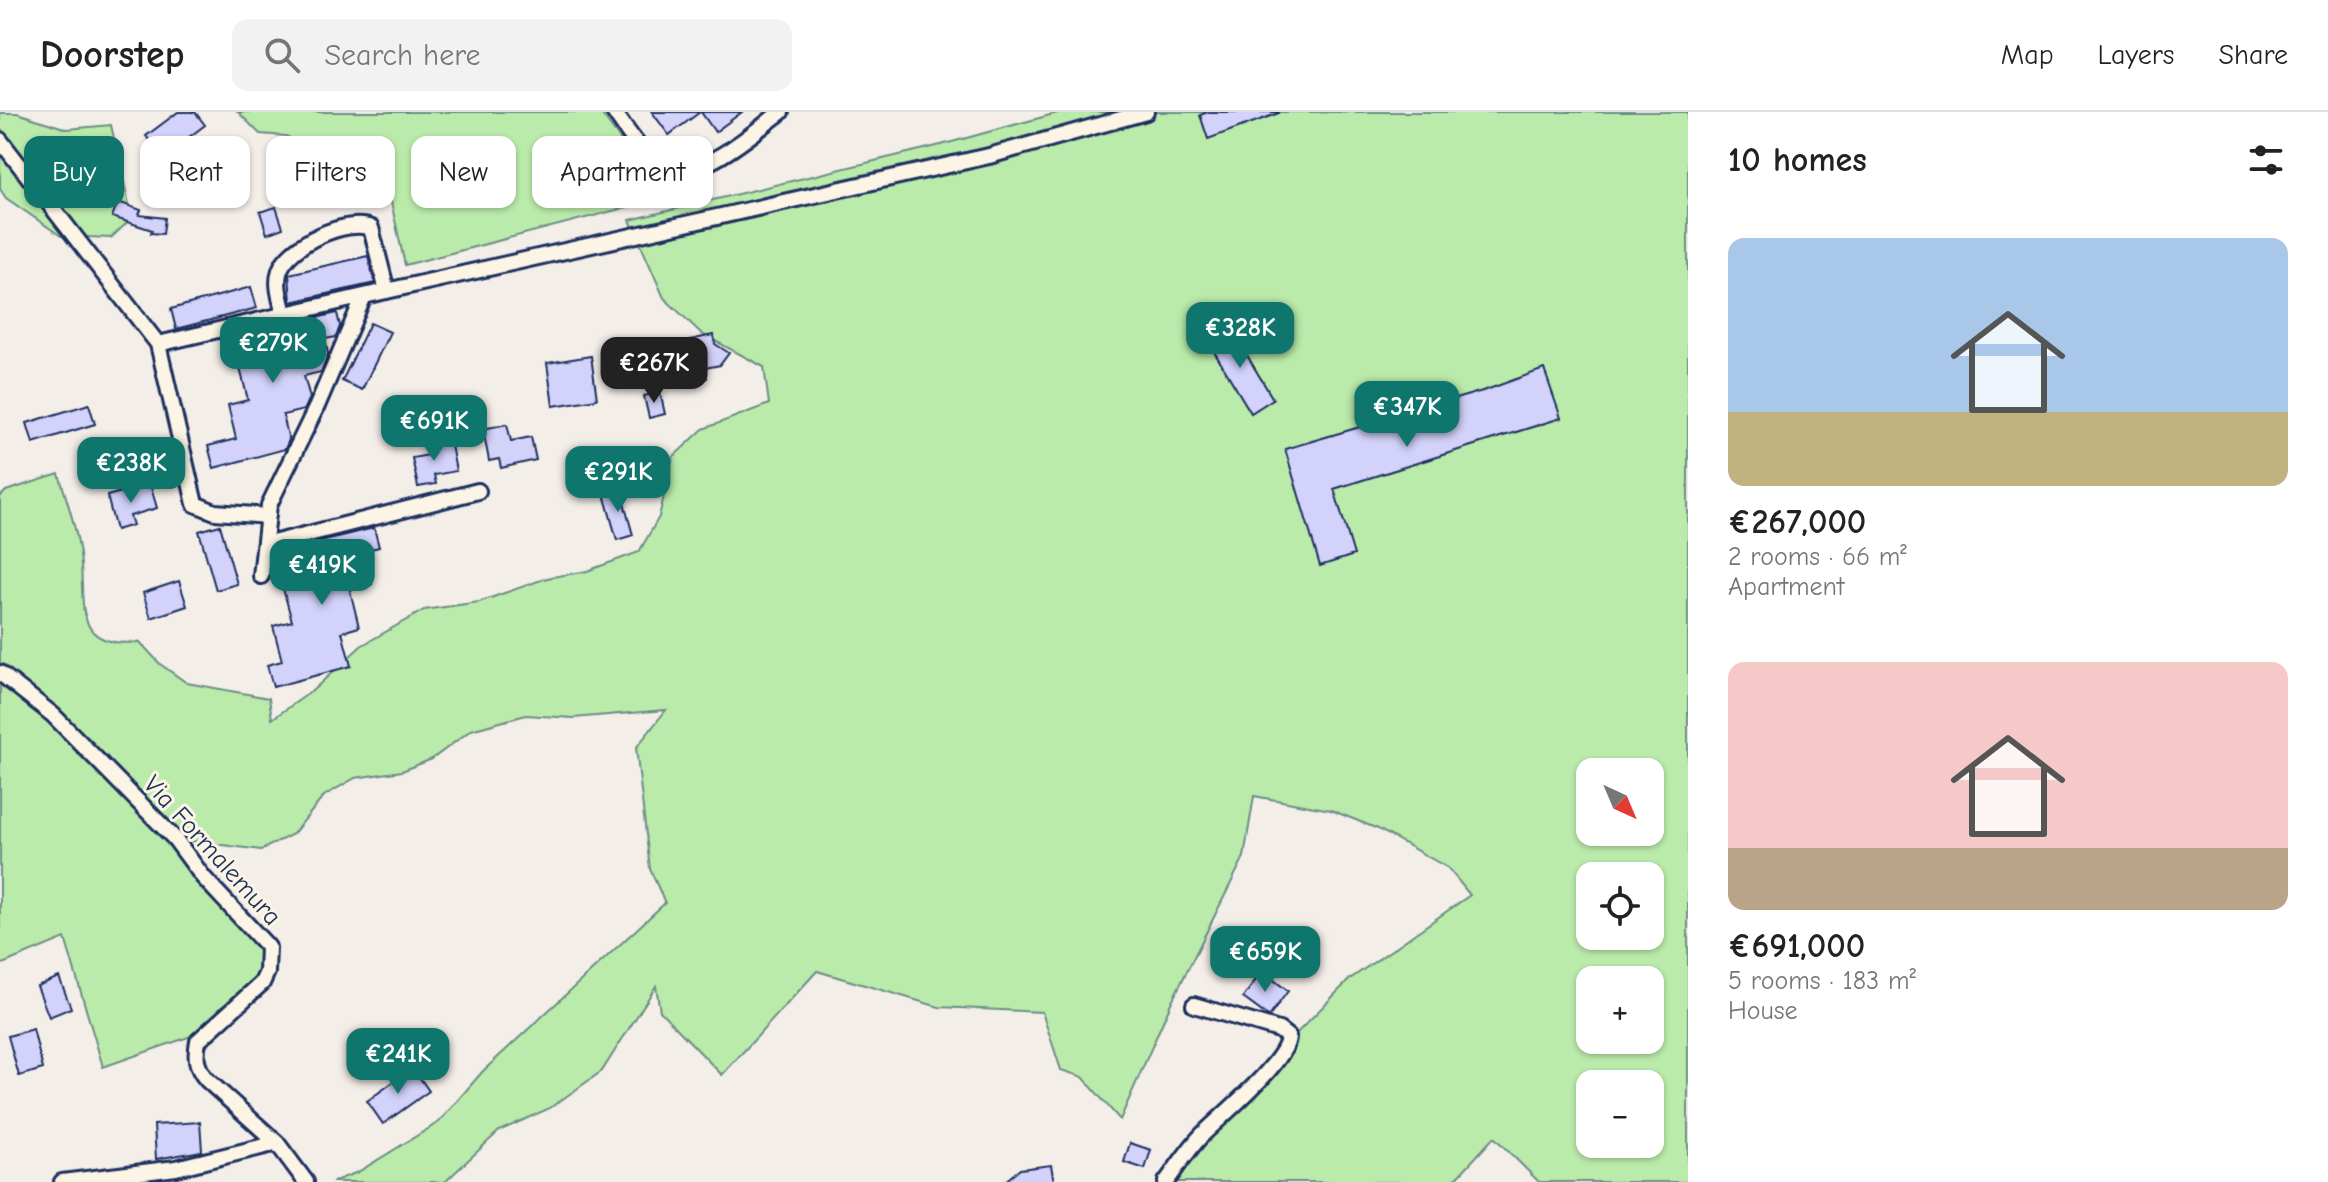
<!DOCTYPE html>
<meta charset="utf-8">
<style>
:root{--surface:#fff;--page:#f2f2f2;--text:#222;--muted:#767676;--line:#e0e0e0;--accent:#0f766e}
body{margin:0;font-family:"Comic Neue",sans-serif;background:var(--page);color:var(--text);height:100vh;display:flex;flex-direction:column;font-size:30px;white-space:nowrap}
*{box-sizing:border-box;margin:0}
p{font-size:26px;color:var(--muted)}
.icon{flex:none;width:44px;height:44px;fill:none;stroke:currentColor;stroke-width:2;stroke-linecap:round;stroke-linejoin:round}
.map{position:relative;flex:1;overflow:hidden}
.drawer{display:flex;flex-direction:column;background:var(--surface);width:640px}
.drawer>*{flex:none}
.banner{position:absolute;left:24px;top:24px;width:760px;height:72px;display:flex;gap:16px}
.needle{width:52px;rotate:136deg}
.fabs{position:absolute;left:1576px;top:646px;display:grid;gap:16px}
.fabs a{display:grid;place-items:center;width:88px;height:88px;border-radius:16px;background:var(--surface);box-shadow:0 2px 6px #0004;font-size:40px}
.price{position:absolute;translate:-50% -68px;padding:0 18px;border-radius:16px;background:var(--accent);color:#fff;font-size:26px;line-height:52px;filter:drop-shadow(0 2px 4px #0008)}
.price::after{content:'';position:absolute;left:50%;top:48px;width:24px;height:18px;margin-left:-12px;background:inherit;clip-path:polygon(0 0,100% 0,50% 100%)}
.price.active{background:#222;color:#fff}
ul{padding:0;list-style:none}
li{display:grid;align-content:center;gap:16px;height:424px;padding:0 40px}
li span{display:grid;place-items:center;height:248px;border-radius:16px;color:#555}
li>.icon{margin-inline-start:auto}
span .icon{width:144px;height:144px;fill:#fffc;stroke-width:1}
li b{font-size:34px}
h2{display:flex;justify-content:space-between;align-items:center;height:96px;padding:0 40px;font-size:34px}
.tag{padding:0 28px;border-radius:16px;background:var(--surface);box-shadow:0 2px 6px #0004;font-size:28px;line-height:72px}
.tag.active{background:var(--accent);color:#fff}
header{display:flex;align-items:center;gap:48px;box-sizing:border-box;height:112px;padding:0 40px;background:var(--surface);border-bottom:2px solid var(--line)}
header strong{font-size:38px}
nav{display:flex;gap:44px;margin-inline-start:auto;font-size:28px}
.search{width:560px;height:72px;background:var(--page);display:flex;align-items:center;gap:20px;box-sizing:border-box;padding:0 28px;border-radius:16px;color:var(--muted);font-size:30px}
main{display:flex;flex:1;min-height:0}
.map>svg:first-child{display:block}
.green{fill:#bbebab;stroke:#6b8d84;stroke-width:2;fill-rule:evenodd}
.building{fill:#d3d2fb;stroke:#1b2f5e;stroke-width:2}
.lines{fill:none;stroke-linecap:round;stroke-linejoin:round}
.minor-casing{stroke:#1b2f5e;stroke-width:20}
.minor{stroke:#fcf5e5;stroke-width:14}
.labels{text-anchor:middle;stroke-width:6;stroke-linejoin:round;paint-order:stroke}
.street-label{font-size:26px;fill:#1b2f5e;stroke:#fcf5e5}
</style>
<header>
<strong>Doorstep</strong>
<div class="search"><svg class="icon" aria-label="search" viewBox="0 0 24 24"><circle cx="10" cy="10" r="6"/><path d="M15 15l6 6"/></svg>Search here</div>
<nav><a>Map</a><a>Layers</a><a>Share</a></nav>
</header>
<main>
<div class="map">
<svg width="1688" height="1070" viewBox="0 0 1688 1070">
<rect width="100%" height="100%" fill="#f4eee9"/>
<filter id="ink" filterUnits="userSpaceOnUse"><feTurbulence type="fractalNoise" baseFrequency=".0125" numOctaves="2"/><feDisplacementMap in="SourceGraphic" scale="16" xChannelSelector="R" yChannelSelector="G"/><feConvolveMatrix kernelMatrix="1 2 1 2 8 2 1 2 1" color-interpolation-filters="sRGB"/></filter>
<g filter="url(#ink)">
<path class="green" d="M 238,0 L 600,0 L 663,86 L 405,153 L 391,90 L 362,79 L 332,44 L 314,40 L 286,24 L 260,22 Z
M 1061,0 L 1688,0 L 1688,1070 L 1539,1070 L 1494,1025 L 1453,1070 L 1166,1070 L 1288,930 L 1350,867 L 1470,783 L 1448,756 L 1378,717 L 1331,698 L 1254,684 L 1244,745 L 1171,891 L 1120,1008 L 1083,965 L 1061,958 L 1042,900 L 939,895 L 817,859 L 722,963 L 660,899 L 656,874 L 602,959 L 550,996 L 499,1019 L 445,1070 L 332,1070 L 358,1060 L 439,1010 L 483,959 L 665,791 L 650,757 L 636,636 L 666,598 L 573,606 L 526,603 L 471,618 L 432,647 L 402,659 L 355,666 L 324,684 L 293,722 L 261,738 L 176,727 L 257,821 L 267,860 L 206,919 L 103,955 L 65,826 L 0,853 L 0,385 L 6,379 L 59,362 C 66,386 75,411 79,436 C 88,485 66,538 140,530 L 160,552 L 187,571 L 269,586 L 272,607 L 312,579 L 361,534 L 424,498 L 479,490 L 547,466 L 587,459 L 639,440 L 659,405 L 673,345 L 703,317 L 769,292 L 764,255 L 702,222 L 664,186 L 630,108 L 941,33 ZM 1590,660 L 1650,660 L 1650,720 L 1590,720 ZM 1590,764 L 1650,764 L 1650,824 L 1590,824 ZM 1590,868 L 1650,868 L 1650,928 L 1590,928 ZM 1590,972 L 1650,972 L 1650,1032 L 1590,1032 Z
M 0,1 L 17,1 L 67,17 L 111,13 L 132,106 L 111,126 L 61,124 L 6,86 L 0,77 Z"/>
<path class="building" d="M 178,0 L 195,0 L 205,13 L 176,35 L 174,30 L 159,41 L 146,24 Z
M 652,0 L 700,0 L 669,23 Z
M 701,0 L 742,0 L 715,20 Z
M 1208,0 L 1279,0 L 1279,1 L 1208,27 L 1200,3 Z
M 307,64 L 312,79 L 291,87 L 285,72 Z
M 118,90 L 141,98 L 139,103 L 165,106 L 163,122 L 151,121 L 152,118 L 112,105 Z
M 276,95 L 283,116 L 267,122 L 260,100 Z
M 368,144 L 375,171 L 291,190 L 289,162 Z
M 251,175 L 257,196 L 176,217 L 171,197 Z
M 337,201 L 340,214 L 336,225 L 325,227 L 328,242 L 321,260 L 304,264 L 310,286 L 304,298 L 283,303 L 289,328 L 285,337 L 214,356 L 208,334 L 236,327 L 228,293 L 248,288 L 237,244 L 226,247 L 221,229 Z
M 370,211 L 390,220 L 362,278 L 342,269 Z
M 1230,215 L 1273,287 L 1251,301 L 1207,228 Z
M 713,223 L 715,232 L 729,241 L 720,253 L 705,256 L 707,266 L 682,273 L 680,263 L 666,267 L 661,247 L 693,240 L 690,228 Z
M 591,244 L 597,287 L 553,294 L 547,251 Z
M 1544,257 L 1561,306 L 1334,377 L 1354,443 L 1320,454 L 1285,337 L 1486,278 Z
M 660,280 L 665,302 L 649,306 L 644,284 Z
M 89,292 L 95,312 L 33,331 L 27,311 Z
M 507,312 L 511,329 L 531,325 L 536,348 L 501,356 L 499,347 L 489,349 L 483,317 Z
M 450,328 L 456,359 L 434,363 L 436,372 L 418,375 L 412,346 L 429,343 L 427,333 Z
M 150,372 L 157,396 L 130,404 L 133,413 L 116,418 L 107,384 Z
M 620,377 L 633,423 L 617,428 L 604,382 Z
M 220,413 L 237,472 L 216,478 L 199,419 Z
M 374,416 L 379,435 L 363,439 L 372,472 L 350,478 L 359,515 L 342,520 L 351,554 L 273,575 L 267,553 L 282,549 L 273,514 L 292,509 L 282,473 L 304,467 L 296,435 Z
M 179,469 L 187,494 L 151,506 L 143,481 Z
M 1262,859 L 1288,879 L 1269,905 L 1243,886 Z
M 59,865 L 71,896 L 49,905 L 37,874 Z
M 33,917 L 43,957 L 19,964 L 8,924 Z
M 413,956 L 429,979 L 383,1012 L 367,989 Z
M 200,1010 L 202,1039 L 156,1047 L 154,1013 Z
M 1130,1031 L 1151,1038 L 1145,1057 L 1124,1050 Z
M 1051,1053 L 1054,1070 L 1004,1070 L 1020,1057 Z"/>
<g class="lines">
<g class="minor-casing">
<path id="minor" d="M 614,0 C 627,18 640,41 660,52 C 696,75 753,20 781,0
M 0,28 L 158,232 L 364,184 L 317,294 L 269,393 L 261,464
M 364,184 L 989,44 L 1146,0
M 284,202 C 281,188 275,172 280,158 C 289,132 347,106 371,116 L 387,179
M 158,232 L 195,392 L 215,400 L 268,404
M 265,433 L 478,379
M 0,561 L 53,603 L 175,727 L 203,765 L 268,835 L 267,860 L 262,871 L 198,929 C 195,945 196,956 207,968 L 277,1031 L 306,1070
M 62,1070 L 176,1056 L 277,1031
M 1166,1070 C 1177,1055 1188,1038 1201,1024 C 1220,1005 1287,950 1288,925 L 1279,918 L 1194,893"/>
</g>
<use href="#minor" class="minor"/>
</g>
</g>
<g class="labels">
<g class="street-label">
<text transform="translate(213 738) rotate(48)" y="9">Via Formalemura</text>
</g>
</g>
</svg>
<div class="fabs">
<a><svg class="needle" viewBox="-14 -14 28 28"><path d="M0-13l5 13h-10z" fill="#e53935"/><path d="M0 13l5-13h-10z" fill="#767676"/></svg></a>
<a><svg class="icon" aria-label="locate" viewBox="0 0 24 24"><circle cx="12" cy="12" r="6"/><path d="M12 2v4M12 18v4M2 12h4M18 12h4"/></svg></a>
<a>+</a>
<a>−</a>
</div>
<b class="price" style="left:1240px;top:258px">€328K</b>
<b class="price" style="left:273px;top:273px">€279K</b>
<b class="price active" style="left:654px;top:293px">€267K</b>
<b class="price" style="left:1407px;top:337px">€347K</b>
<b class="price" style="left:434px;top:351px">€691K</b>
<b class="price" style="left:131px;top:393px">€238K</b>
<b class="price" style="left:618px;top:402px">€291K</b>
<b class="price" style="left:322px;top:495px">€419K</b>
<b class="price" style="left:1265px;top:882px">€659K</b>
<b class="price" style="left:398px;top:984px">€241K</b>
<div class="banner">
<a class="tag active">Buy</a>
<a class="tag">Rent</a>
<a class="tag">Filters</a>
<a class="tag">New</a>
<a class="tag">Apartment</a>
</div>
</div>
<section class="drawer">
<h2>10 homes<svg class="icon" aria-label="filters" viewBox="0 0 24 24"><path d="M4 7h16M4 17h16"/><circle cx="9" cy="7" r="2"/><circle cx="15" cy="17" r="2"/></svg></h2>
<ul>
<li><span style="background:linear-gradient(#a9c7e8 70%,#c2b280 0)"><svg class="icon" aria-label="home" viewBox="0 0 24 24"><path d="M3 11l9-7 9 7M6 9v11h12V9"/></svg></span><div><b>€267,000</b><p>2 rooms · 66 m²</p><p>Apartment</p></div></li>
<li><span style="background:linear-gradient(#f6c9c9 75%,#b9a48a 0)"><svg class="icon" aria-label="home" viewBox="0 0 24 24"><path d="M3 11l9-7 9 7M6 9v11h12V9"/></svg></span><div><b>€691,000</b><p>5 rooms · 183 m²</p><p>House</p></div></li>
</ul>
</section>
</main>
